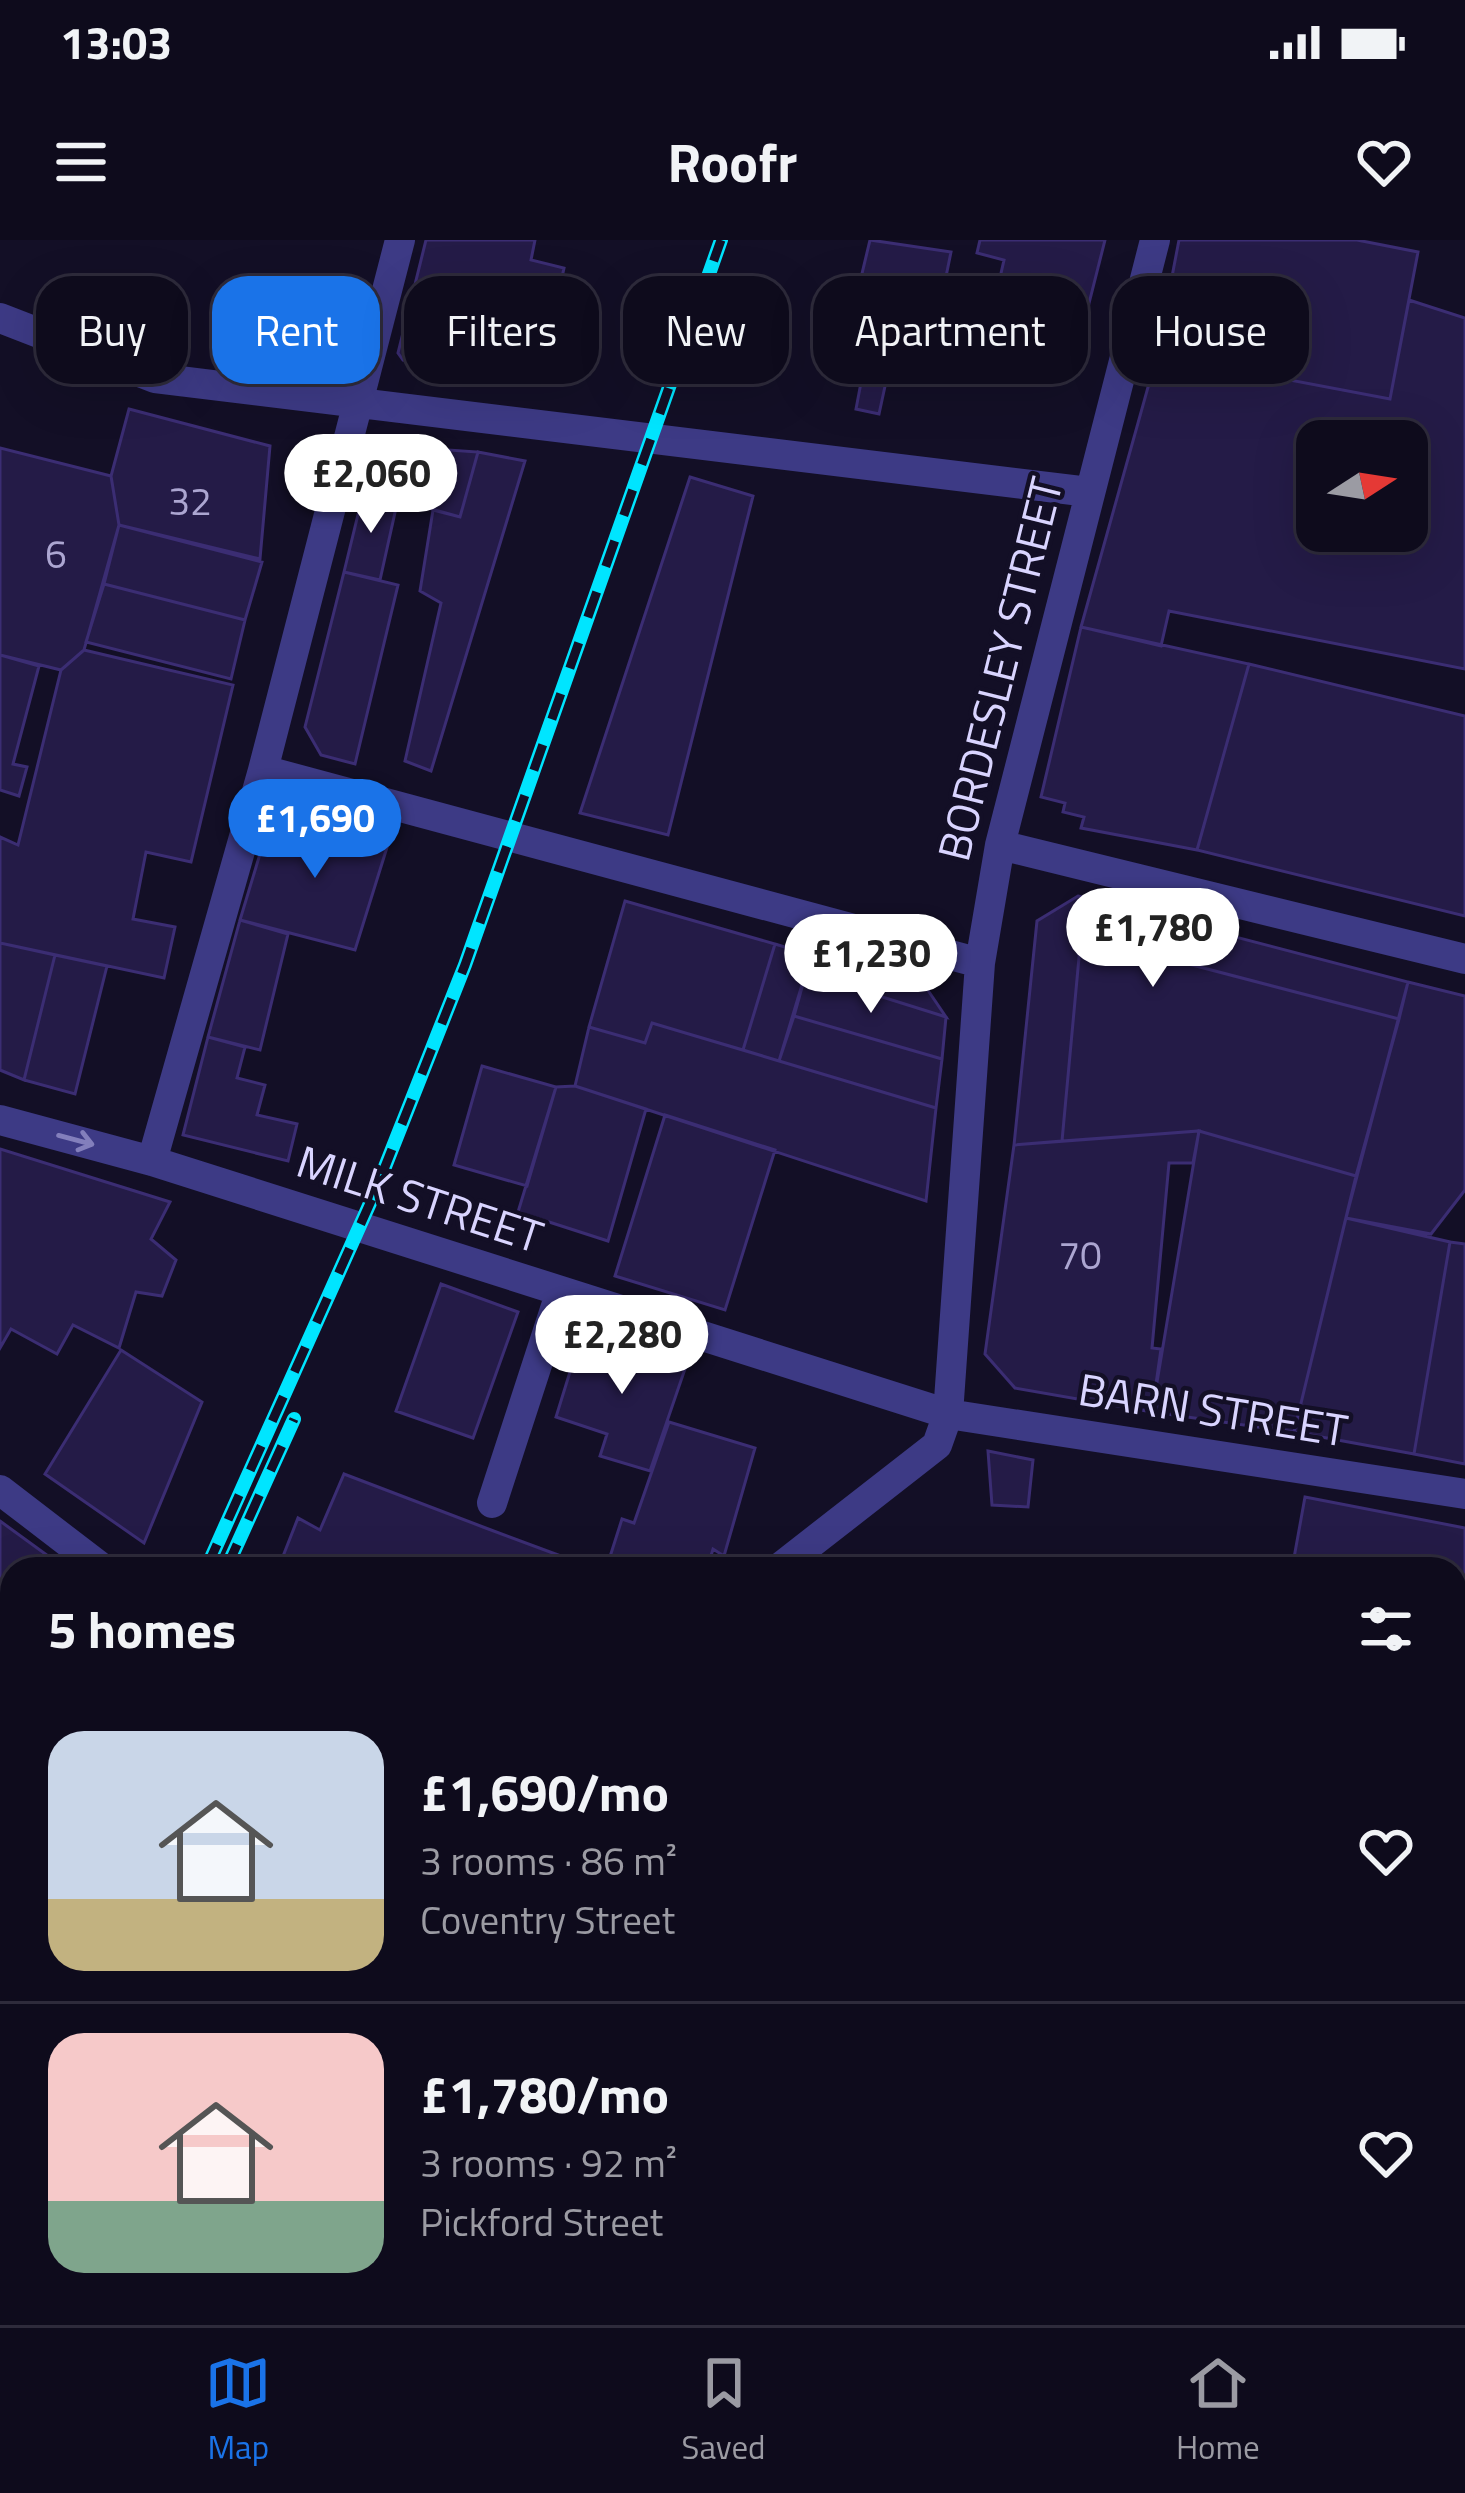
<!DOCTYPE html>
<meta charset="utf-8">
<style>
:root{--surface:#0e0b1c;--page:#1c1929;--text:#f1f3f6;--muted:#9b9ba3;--line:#2e2b3b;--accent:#1a73e8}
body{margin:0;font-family:"Titillium Web",sans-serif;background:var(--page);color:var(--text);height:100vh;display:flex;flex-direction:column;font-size:45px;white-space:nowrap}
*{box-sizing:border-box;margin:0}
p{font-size:39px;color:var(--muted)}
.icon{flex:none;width:66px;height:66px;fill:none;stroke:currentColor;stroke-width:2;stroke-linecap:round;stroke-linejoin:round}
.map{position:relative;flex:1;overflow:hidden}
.drawer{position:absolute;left:0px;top:1317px;width:1467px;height:768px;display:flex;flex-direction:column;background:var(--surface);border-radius:36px 36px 0 0;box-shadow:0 12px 48px #0002,0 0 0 3px var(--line)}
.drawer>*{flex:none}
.banner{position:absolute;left:36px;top:36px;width:1395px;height:108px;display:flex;gap:24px}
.needle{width:78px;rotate:78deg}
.controls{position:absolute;left:1296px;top:180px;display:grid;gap:24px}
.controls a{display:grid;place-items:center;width:132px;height:132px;border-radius:24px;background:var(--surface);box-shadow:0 12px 48px #0002,0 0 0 3px var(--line);font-size:60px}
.price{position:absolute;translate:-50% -102px;padding:0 27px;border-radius:42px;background:#fff;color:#222;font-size:39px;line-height:78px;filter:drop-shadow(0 3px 6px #0008)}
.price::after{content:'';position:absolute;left:50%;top:72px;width:36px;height:27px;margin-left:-18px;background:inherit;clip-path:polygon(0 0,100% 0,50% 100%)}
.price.selected{background:var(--accent);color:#fff}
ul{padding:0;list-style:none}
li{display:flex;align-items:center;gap:36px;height:300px;padding:0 48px}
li+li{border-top:3px solid var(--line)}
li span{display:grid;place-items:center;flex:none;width:336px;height:240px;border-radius:36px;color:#555}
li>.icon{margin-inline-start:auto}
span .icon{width:144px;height:144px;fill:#fffc;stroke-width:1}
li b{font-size:51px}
h2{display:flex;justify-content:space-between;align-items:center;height:144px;padding:0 48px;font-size:51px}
.tag{padding:0 42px;border-radius:36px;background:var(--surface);box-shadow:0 12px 48px #0002,0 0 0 3px var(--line);font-size:42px;line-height:108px}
.tag.selected{background:var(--accent);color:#fff}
.status{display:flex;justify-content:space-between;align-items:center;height:84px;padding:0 60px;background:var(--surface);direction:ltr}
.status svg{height:33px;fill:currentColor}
header{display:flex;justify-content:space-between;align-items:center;height:156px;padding:0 48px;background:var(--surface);font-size:54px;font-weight:700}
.dock{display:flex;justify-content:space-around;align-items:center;height:168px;border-top:3px solid var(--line);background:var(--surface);font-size:33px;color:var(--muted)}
.dock a{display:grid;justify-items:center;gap:6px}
.dock .selected{color:var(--accent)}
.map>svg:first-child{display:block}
.building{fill:#241b47;stroke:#3b2d73;stroke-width:3;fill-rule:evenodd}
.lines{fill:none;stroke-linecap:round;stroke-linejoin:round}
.path{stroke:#2fb8b0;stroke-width:6;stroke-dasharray:6 9;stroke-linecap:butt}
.lane{stroke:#3d3a85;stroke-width:21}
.street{stroke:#3d3a85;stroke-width:30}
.secondary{stroke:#6f6bff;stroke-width:30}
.rail-casing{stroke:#00e5ff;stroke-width:14}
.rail{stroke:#130f26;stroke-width:9;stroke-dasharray:27;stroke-linecap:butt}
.oneway{stroke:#837fbc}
.labels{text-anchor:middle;stroke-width:9;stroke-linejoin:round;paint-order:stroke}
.number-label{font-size:39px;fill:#aca6d1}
.street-label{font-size:45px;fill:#d9d4ff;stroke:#130f26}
</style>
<div class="status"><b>13:03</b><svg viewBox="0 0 49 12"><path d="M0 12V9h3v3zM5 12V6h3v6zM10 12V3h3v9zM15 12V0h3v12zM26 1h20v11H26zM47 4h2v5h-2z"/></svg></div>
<header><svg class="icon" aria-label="menu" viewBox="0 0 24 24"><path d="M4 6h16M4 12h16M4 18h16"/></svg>Roofr<svg class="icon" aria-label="heart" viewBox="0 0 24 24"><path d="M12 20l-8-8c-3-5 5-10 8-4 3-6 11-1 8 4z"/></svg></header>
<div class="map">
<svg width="1465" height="2085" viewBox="0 0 1465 2085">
<rect width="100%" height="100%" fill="#130f26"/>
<path class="building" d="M 426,0 L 535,0 L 531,20 L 564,28 L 553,78 L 543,77 L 537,96 L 533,137 L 403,120 L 398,113 Z
M 870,0 L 951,12 L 941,61 L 860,42 Z
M 980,0 L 1105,0 L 1083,87 L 994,64 L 1004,20 L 977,13 Z
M 1179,0 L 1357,0 L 1418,12 L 1390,159 L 1157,115 Z
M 1409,60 L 1465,78 L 1465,429 L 1169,371 L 1161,406 L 1081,387 L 1157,115 L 1390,159 ZM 1317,201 L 1407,201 L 1407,291 L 1317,291 Z
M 863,132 L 887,137 L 879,174 L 856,169 Z
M 129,169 L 270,206 L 260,319 L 119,285 L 111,236 Z
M 377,205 L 478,212 L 460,277 L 364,250 L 368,215 Z
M 0,208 L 111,236 L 119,285 L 84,410 L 61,430 L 0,415 Z
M 478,212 L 525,221 L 431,531 L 405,521 L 441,363 L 420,351 L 433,270 L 460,277 Z
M 690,237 L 753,256 L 668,595 L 580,573 Z
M 364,250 L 398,259 L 380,340 L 344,332 Z
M 119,285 L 262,322 L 245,380 L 104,344 Z
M 344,332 L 398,345 L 355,524 L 321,515 L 305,487 Z
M 104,344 L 245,380 L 231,439 L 86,402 Z
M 1081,387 L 1249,424 L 1197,610 L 1081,588 L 1084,577 L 1063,572 L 1065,563 L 1041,557 Z
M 84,410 L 233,445 L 191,622 L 146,612 L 133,679 L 175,687 L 164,738 L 0,703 L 0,597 L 18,605 L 61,430 Z
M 0,415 L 39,426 L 13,524 L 27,527 L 19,556 L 0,550 Z
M 1249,424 L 1465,476 L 1465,676 L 1197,610 Z
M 298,575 L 389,601 L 355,710 L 240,680 L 266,594 Z
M 1078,656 L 1408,742 L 1399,779 L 1081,696 L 1062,901 L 1014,905 L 1037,681 Z
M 625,661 L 775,704 L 743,810 L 652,783 L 645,803 L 589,787 Z
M 240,680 L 288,694 L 260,810 L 208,797 Z
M 1081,696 L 1399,779 L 1356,936 L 1199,891 L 1062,901 Z
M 0,703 L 55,715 L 24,840 L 0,830 Z
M 775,704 L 811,715 L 779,821 L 743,810 Z
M 55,715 L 107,726 L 75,854 L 24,840 Z
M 811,715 L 925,746 L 946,777 L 806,733 Z
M 806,733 L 946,777 L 942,819 L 794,776 Z
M 1408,742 L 1465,756 L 1465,950 L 1431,994 L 1346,978 Z
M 794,776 L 942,819 L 936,868 L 779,821 Z
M 652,783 L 936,868 L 926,961 L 575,846 L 589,787 L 645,803 Z
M 208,797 L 245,807 L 237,838 L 265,845 L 257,875 L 297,884 L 288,921 L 183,895 Z
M 482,826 L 556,847 L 527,946 L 454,925 Z
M 575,846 L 646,869 L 608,1001 L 518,972 L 556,847 Z
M 665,875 L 775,910 L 725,1070 L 615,1036 Z
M 1199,891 L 1193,923 L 1169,923 L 1152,1108 L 1161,1109 L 1152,1172 L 1015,1148 L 985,1114 L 1014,905 Z
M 1199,891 L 1356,936 L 1294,1192 L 1152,1172 Z
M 0,909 L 170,962 L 151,999 L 176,1020 L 162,1056 L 136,1052 L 119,1108 L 73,1085 L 57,1114 L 11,1089 L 0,1108 Z
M 1346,978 L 1450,1002 L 1414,1214 L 1294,1192 Z
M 1450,1002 L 1465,1004 L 1465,1224 L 1414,1214 Z
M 441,1044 L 518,1072 L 473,1198 L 396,1171 Z
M 583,1090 L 687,1123 L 650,1231 L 600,1216 L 607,1194 L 556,1177 Z
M 121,1110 L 202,1162 L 144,1303 L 45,1234 Z
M 669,1182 L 755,1208 L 724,1316 L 713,1309 L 707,1329 L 631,1329 L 608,1323 L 622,1279 L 634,1283 Z
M 988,1211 L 1033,1220 L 1028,1267 L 992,1265 Z
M 344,1234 L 483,1287 L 569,1319 L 561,1329 L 278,1329 L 298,1278 L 320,1290 Z
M 1305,1257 L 1465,1288 L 1465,1508 L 1455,1509 L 1455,1329 L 1292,1329 Z
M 0,1281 L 66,1329 L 12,1329 L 12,1474 L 0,1454 Z
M 1465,1508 L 1465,1722 L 1455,1722 L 1455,1509 Z
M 1455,1783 L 1465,1783 L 1465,2016 L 1455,2038 Z
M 12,2059 L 12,2073 L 128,2073 L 121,2085 L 0,2085 Z
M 233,2073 L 313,2073 L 349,2085 L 228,2085 Z
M 556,2073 L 617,2073 L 612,2085 L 565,2085 L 553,2081 Z
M 617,2073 L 704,2073 L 698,2085 L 612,2085 Z
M 704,2073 L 764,2073 L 787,2085 L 698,2085 Z
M 764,2073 L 798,2073 L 792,2085 Z
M 798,2073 L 872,2073 L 867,2085 L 792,2085 Z
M 872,2073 L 878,2073 L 902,2085 L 867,2085 Z
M 878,2073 L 994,2073 L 986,2085 L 902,2085 Z
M 994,2073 L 1083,2073 L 1100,2085 L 986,2085 Z
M 1209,2073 L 1345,2073 L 1336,2085 L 1227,2085 Z
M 1345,2073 L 1403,2073 L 1427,2085 L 1336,2085 Z
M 1403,2073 L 1439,2073 L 1434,2085 Z"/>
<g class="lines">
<path class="path" d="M 0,1576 L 12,1581"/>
<path class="lane" d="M 187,2085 L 192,2073"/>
<path class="street" d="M 0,78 L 155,138 L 1089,252
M 263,530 L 980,723
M 1000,605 L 1465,719
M 0,880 L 152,921 L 948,1174 L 1465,1254
M 152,921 L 263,530 L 400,0
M 0,1250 L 103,1329
M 492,1263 L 561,1051
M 778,1329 L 937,1205 L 948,1174 L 980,723 L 1000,605 L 1155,0
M 1455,1755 L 1465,1754
M 0,1766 L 12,1772
M 0,2010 L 12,1983
M 1153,2073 L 1170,2085"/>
<path class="secondary" d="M 0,1948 L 12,1953
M 409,2073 L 446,2085"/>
<g class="rail-casing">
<path id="rail" d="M 206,1329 L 375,952 L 465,725 L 721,0
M 226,1329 L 294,1179
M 0,1770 L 12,1744
M 0,1815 L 12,1789"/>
</g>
<use href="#rail" class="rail"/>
</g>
<defs><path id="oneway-shaft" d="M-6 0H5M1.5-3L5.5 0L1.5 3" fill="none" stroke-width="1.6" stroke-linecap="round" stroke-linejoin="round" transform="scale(3)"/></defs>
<use class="oneway" href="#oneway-shaft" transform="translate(76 900) rotate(15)"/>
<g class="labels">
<g class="number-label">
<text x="190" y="275">32</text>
<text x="56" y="328">6</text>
<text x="1080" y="1029">70</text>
</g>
<g class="street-label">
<text transform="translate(1000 429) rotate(-76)" y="16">BORDESLEY STREET</text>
<text transform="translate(420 959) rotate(18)" y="16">MILK STREET</text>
<text transform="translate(1213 1170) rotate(9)" y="16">BARN STREET</text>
</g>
</g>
</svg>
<div class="controls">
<a><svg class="needle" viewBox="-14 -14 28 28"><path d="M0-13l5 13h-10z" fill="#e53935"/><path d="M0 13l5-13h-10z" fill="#9b9ba3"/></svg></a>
</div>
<b class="price" style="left:371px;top:296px">£2,060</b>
<b class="price selected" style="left:315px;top:641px">£1,690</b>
<b class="price" style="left:1153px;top:750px">£1,780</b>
<b class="price" style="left:871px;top:776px">£1,230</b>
<b class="price" style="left:622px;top:1157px">£2,280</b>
<div class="banner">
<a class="tag">Buy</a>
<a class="tag selected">Rent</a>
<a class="tag">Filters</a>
<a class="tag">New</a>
<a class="tag">Apartment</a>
<a class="tag">House</a>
</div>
<section class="drawer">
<h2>5 homes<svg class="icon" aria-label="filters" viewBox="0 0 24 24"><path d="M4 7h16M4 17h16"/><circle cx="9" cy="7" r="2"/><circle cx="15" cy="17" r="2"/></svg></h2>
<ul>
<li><span style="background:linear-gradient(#c9d6e8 70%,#c2b280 0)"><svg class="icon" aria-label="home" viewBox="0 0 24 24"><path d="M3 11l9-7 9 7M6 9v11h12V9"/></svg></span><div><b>£1,690/mo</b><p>3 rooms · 86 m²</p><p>Coventry Street</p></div><svg class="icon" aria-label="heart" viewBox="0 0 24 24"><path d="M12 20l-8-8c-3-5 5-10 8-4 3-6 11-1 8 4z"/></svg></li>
<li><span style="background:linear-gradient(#f6c9c9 70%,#7fa58c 0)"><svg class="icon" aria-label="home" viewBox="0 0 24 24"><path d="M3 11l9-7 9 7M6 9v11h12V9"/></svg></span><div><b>£1,780/mo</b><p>3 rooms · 92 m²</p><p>Pickford Street</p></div><svg class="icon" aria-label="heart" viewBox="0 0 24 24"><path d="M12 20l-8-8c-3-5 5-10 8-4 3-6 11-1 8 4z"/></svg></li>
</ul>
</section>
</div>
<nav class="dock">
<a class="selected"><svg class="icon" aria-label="map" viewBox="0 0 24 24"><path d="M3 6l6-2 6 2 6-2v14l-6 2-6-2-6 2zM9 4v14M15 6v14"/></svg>Map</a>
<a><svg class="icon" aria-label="saved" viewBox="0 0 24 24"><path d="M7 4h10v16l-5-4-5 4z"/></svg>Saved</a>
<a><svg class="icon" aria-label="home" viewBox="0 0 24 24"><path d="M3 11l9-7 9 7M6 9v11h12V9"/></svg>Home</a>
</nav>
